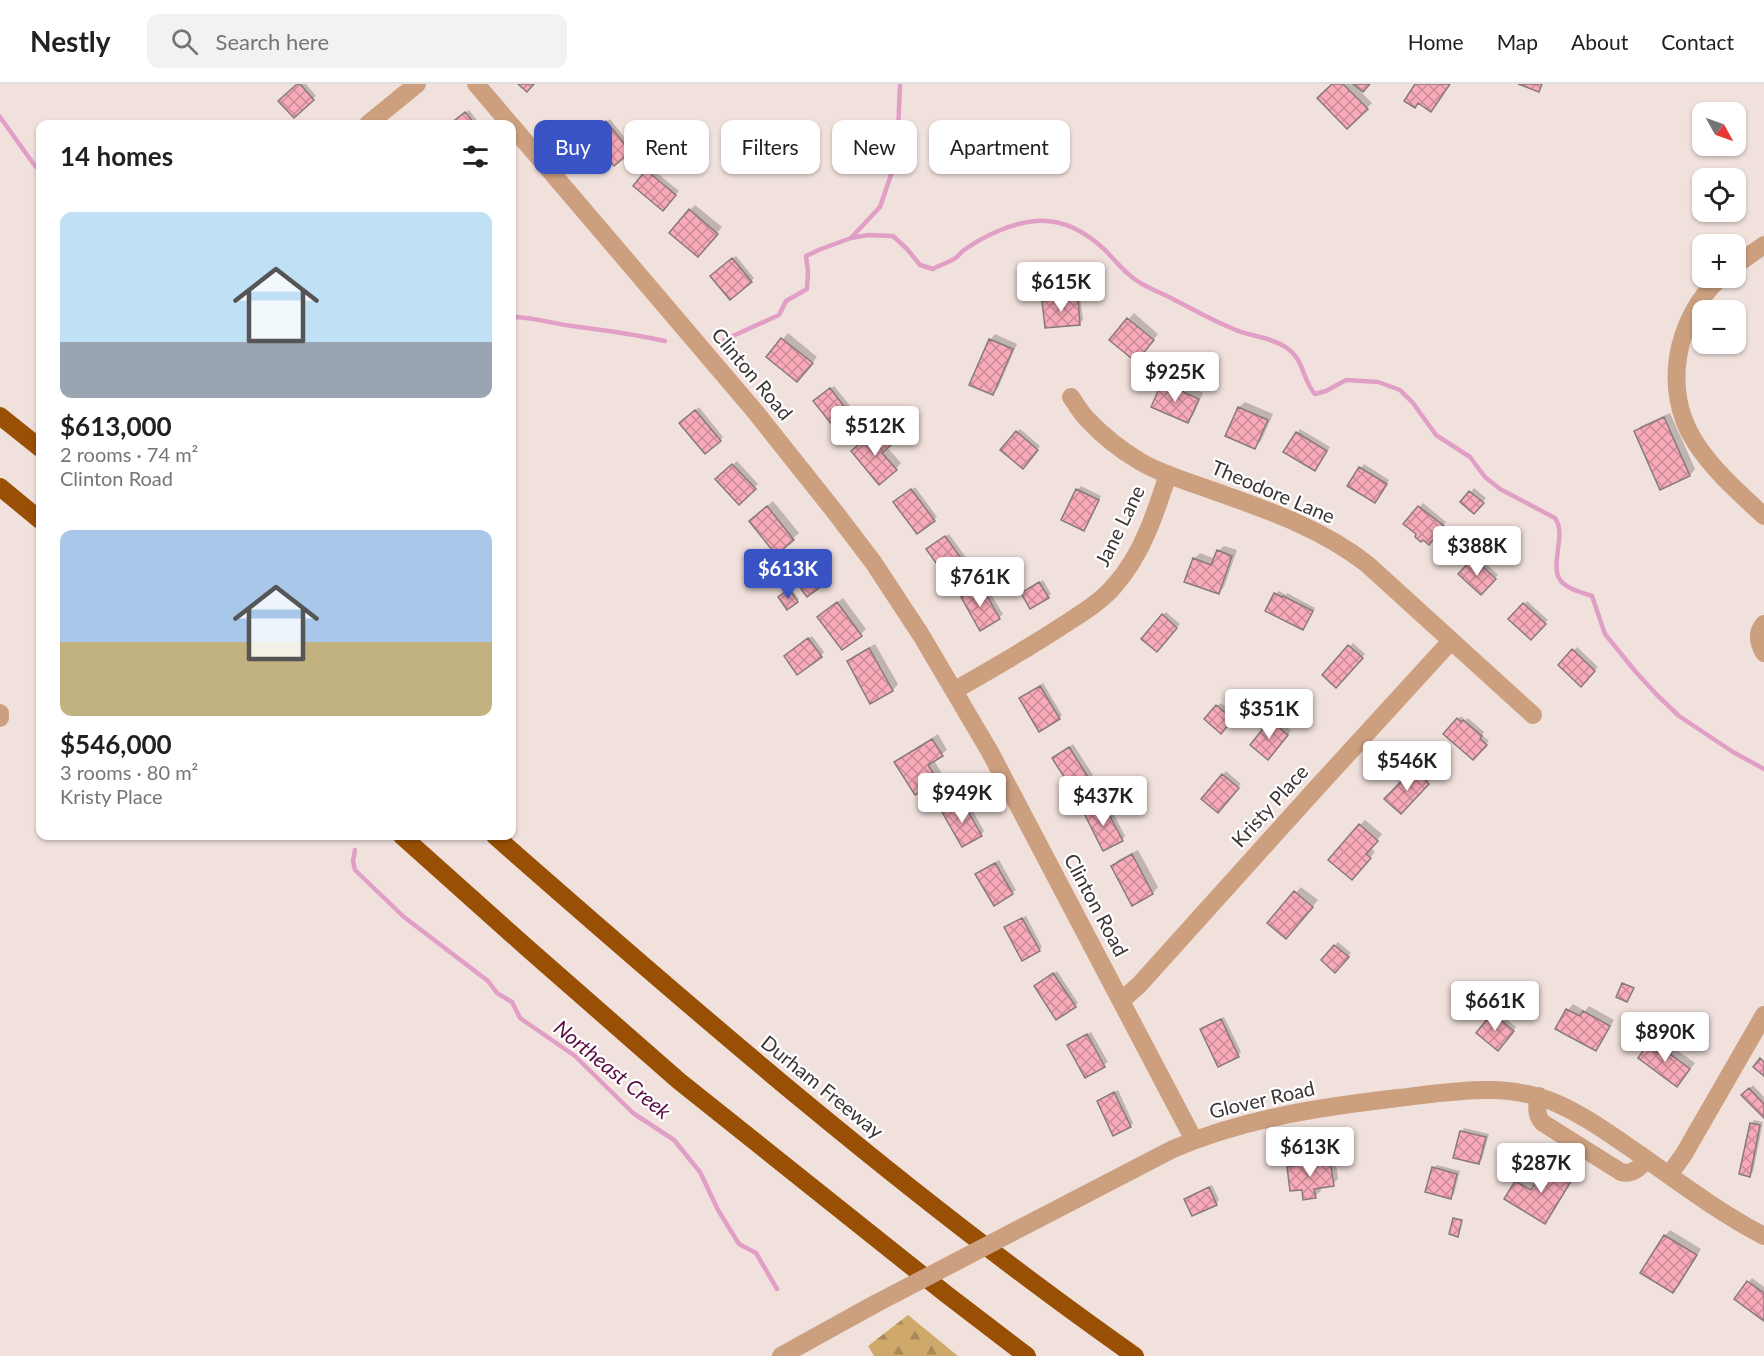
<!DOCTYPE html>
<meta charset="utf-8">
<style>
:root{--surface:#fff;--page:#f2f2f2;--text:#202124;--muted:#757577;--line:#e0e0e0;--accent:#3953c5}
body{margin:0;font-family:Lato,sans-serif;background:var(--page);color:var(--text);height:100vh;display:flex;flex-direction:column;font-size:22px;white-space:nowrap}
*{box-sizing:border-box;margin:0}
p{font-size:20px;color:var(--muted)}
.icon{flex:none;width:33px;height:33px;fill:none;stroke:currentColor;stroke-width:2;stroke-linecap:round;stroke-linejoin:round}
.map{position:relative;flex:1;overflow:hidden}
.side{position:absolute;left:36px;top:36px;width:480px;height:720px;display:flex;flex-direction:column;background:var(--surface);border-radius:12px;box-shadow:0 2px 4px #0004}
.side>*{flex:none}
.banner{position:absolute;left:534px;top:36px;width:570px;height:54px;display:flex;gap:12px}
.needle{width:39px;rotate:130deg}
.controls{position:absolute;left:1692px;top:18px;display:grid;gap:12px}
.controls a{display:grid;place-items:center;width:54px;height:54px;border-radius:12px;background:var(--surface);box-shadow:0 2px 4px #0004;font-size:30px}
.price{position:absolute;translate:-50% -51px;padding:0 14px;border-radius:6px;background:#fff;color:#222;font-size:20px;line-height:39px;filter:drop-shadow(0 2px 3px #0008)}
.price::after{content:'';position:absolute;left:50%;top:36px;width:18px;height:14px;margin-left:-9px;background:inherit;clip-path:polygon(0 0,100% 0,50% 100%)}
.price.selected{background:var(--accent);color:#fff}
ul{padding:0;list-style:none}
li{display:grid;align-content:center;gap:12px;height:318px;padding:0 24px}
li span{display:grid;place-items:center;height:186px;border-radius:12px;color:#555}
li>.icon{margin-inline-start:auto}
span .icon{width:108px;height:108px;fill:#fffc;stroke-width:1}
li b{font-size:26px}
h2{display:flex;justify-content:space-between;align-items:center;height:72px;padding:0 24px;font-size:26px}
.tag{padding:0 21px;border-radius:12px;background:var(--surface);box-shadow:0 2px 4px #0004;font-size:21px;line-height:54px}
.tag.selected{background:var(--accent);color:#fff}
header{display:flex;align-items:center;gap:36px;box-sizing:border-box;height:84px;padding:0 30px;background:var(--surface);border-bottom:2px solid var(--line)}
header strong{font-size:28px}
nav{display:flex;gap:33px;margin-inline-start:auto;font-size:21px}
.search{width:420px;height:54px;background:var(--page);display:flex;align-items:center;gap:15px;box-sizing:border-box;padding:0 21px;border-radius:12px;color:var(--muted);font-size:22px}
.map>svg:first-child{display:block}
.forest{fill:url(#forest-firs)}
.shadow{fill:#0003}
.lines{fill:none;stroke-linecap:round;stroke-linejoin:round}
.stream{stroke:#e19fc6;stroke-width:4.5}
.building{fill:url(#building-cross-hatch);stroke:#88797c;stroke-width:1.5}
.minor{stroke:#cc9f7f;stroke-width:18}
.highway{stroke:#995004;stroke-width:18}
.minor-bridge{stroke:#cc9f7f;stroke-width:18}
.labels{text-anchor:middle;stroke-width:4.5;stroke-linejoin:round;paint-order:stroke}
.street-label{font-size:20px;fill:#3b3534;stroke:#fff}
.water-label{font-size:21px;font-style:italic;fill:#5a0c43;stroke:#fff}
</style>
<header>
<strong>Nestly</strong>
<div class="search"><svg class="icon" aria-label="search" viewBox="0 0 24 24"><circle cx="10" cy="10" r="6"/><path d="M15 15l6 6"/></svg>Search here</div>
<nav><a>Home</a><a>Map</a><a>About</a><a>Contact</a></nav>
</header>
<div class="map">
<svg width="1764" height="1272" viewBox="0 0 1764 1272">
<defs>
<pattern id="forest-firs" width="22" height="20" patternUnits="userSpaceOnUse" patternTransform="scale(1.5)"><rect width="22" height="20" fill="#cea969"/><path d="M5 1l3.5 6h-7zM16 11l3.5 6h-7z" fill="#a88a57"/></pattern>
<pattern id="building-cross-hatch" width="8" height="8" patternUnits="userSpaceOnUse" patternTransform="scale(1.5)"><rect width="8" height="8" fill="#f8aab8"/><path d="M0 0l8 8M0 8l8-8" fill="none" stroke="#ca8b96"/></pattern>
</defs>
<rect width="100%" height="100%" fill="#f1e1dd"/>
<path class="forest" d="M 908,1231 L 958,1272 L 874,1272 L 868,1262 Z"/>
<path class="shadow" d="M 299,0 L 306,0 L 316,12 L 294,32 Z
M 1334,0 L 1369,0 L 1361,8 L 1372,19 L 1347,43 Z
M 469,26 L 480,40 L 452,40 Z
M 610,35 L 633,64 L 630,67 L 594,48 Z
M 651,84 L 679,107 L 666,122 L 635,102 Z
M 695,121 L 722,143 L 703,166 L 690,126 Z
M 736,172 L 754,194 L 751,197 L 715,189 Z
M 1080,211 L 1083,236 L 1079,239 L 1044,217 L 1047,214 Z
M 1134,229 L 1158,250 L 1141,271 L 1111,255 Z
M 788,249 L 817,273 L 802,291 L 768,273 Z
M 995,250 L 1017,260 L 998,304 L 993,310 L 990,256 Z
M 1169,293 L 1203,309 L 1193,332 L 1187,338 L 1163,299 Z
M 834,302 L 856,329 L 837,345 L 819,314 Z
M 1245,318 L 1273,330 L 1261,357 L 1255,363 L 1227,351 L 1239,323 Z
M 699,323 L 723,353 L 720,356 L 685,336 Z
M 1670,329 L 1695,385 L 1690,391 L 1661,404 L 1636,347 L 1641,342 Z
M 883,340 L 895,355 L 887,363 L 901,379 L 896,385 L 858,362 Z
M 1020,345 L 1040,362 L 1026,379 L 1017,348 Z
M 1300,345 L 1330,363 L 1318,382 L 1286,367 Z
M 737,377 L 758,400 L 739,419 L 717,395 Z
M 1364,380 L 1389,396 L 1378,414 L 1349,401 Z
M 1081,402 L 1101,412 L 1087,442 L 1083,445 L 1077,406 Z
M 915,403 L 937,433 L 934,436 L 899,415 Z
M 1474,404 L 1486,414 L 1477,425 L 1462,418 Z
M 773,417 L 799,449 L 776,469 L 756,431 Z
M 1423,419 L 1446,438 L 1432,455 L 1419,450 L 1405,440 Z
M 949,450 L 970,479 L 949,495 L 932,462 Z
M 1224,462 L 1237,466 L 1224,503 L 1218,509 L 1194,475 L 1200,469 L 1215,475 L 1218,467 Z
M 1477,471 L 1498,491 L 1481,509 L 1460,489 Z
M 1043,496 L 1051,510 L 1048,513 L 1023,509 Z
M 984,499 L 1003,530 L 999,534 L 966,510 Z
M 791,505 L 799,515 L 788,524 L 780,513 Z
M 1279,507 L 1286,511 L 1287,509 L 1315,524 L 1303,545 L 1275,510 Z
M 843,514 L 866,545 L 861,550 L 824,528 Z
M 1527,517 L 1548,536 L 1531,554 L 1510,535 Z
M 1166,528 L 1180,540 L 1160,563 L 1163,531 Z
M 812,552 L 824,568 L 821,572 L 789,569 Z
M 1353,559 L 1365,570 L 1336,602 L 1324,591 Z
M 875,560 L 898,600 L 893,606 L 871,618 L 849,577 L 854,572 Z
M 1577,563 L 1598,583 L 1580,601 L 1560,581 Z
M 1043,599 L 1062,631 L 1059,634 L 1021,614 Z
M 1221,619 L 1235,631 L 1224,644 L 1217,622 Z
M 1461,632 L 1465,636 L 1468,634 L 1484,648 L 1482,651 L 1489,657 L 1473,674 L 1445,650 Z
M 1275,634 L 1291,647 L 1271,671 L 1271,637 Z
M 938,650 L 947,666 L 934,676 L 942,690 L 937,696 L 896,678 L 902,673 Z
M 1073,660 L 1093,691 L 1074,705 L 1057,671 Z
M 1417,682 L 1431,695 L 1401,728 L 1387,715 Z
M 1226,687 L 1241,700 L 1221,724 L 1203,714 Z
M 966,715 L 984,747 L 981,751 L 947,725 Z
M 1107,717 L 1125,752 L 1122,756 L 1085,730 Z
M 1365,736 L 1382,750 L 1371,764 L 1375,768 L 1357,789 L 1360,741 Z
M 1138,766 L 1158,803 L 1153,809 L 1133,820 L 1113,782 L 1118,776 Z
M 999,776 L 1016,806 L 994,820 L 980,787 Z
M 1301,803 L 1318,816 L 1292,848 L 1269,839 Z
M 1026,832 L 1042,863 L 1039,866 L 1006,844 Z
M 1338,858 L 1351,869 L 1339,883 L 1323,876 Z
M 1057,887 L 1078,919 L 1075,922 L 1039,899 Z
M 1573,920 L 1585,927 L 1589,922 L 1614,936 L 1601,960 L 1595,965 L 1557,944 L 1568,926 Z
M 1496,927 L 1516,943 L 1501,962 L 1493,930 Z
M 1224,933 L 1241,968 L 1238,972 L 1202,945 L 1206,942 Z
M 1091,948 L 1108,978 L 1086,992 L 1069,961 Z
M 1674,949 L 1681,955 L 1674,964 L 1695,979 L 1682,996 L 1640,973 L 1653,958 L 1661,964 Z
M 1753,1001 L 1764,1013 L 1764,1032 L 1744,1011 Z
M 1118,1006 L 1133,1039 L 1130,1042 L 1098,1017 L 1102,1014 Z
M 1754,1036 L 1763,1038 L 1753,1088 L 1749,1091 L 1751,1040 Z
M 1464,1044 L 1489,1050 L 1482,1075 L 1479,1078 L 1461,1048 Z
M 1335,1072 L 1338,1095 L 1333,1100 L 1320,1102 L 1321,1107 L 1315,1112 L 1303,1104 L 1288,1084 L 1294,1078 Z
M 1555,1075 L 1577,1088 L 1550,1133 L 1544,1138 L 1506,1115 L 1517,1098 L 1522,1092 L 1536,1101 L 1549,1080 Z
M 1437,1081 L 1460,1087 L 1454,1110 L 1450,1113 L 1434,1084 Z
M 1212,1101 L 1219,1116 L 1216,1120 L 1186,1115 L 1189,1112 Z
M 1670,1146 L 1701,1165 L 1679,1202 L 1673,1207 L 1665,1152 Z
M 1752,1194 L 1764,1203 L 1764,1235 L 1736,1214 Z"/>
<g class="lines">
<path class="stream" d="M 0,33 L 35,82 L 40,85
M 851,154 L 880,123 L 897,73 L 900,0
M 512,233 C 532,233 551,239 572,242 C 603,246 634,250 665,257
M 724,256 L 779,231 L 786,217 L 807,205 L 808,187 L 806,172 L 821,165 L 851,154 L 868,151 L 893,152 L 907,165 L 920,181 L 933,185 C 940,181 947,179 954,175 C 958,173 960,169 964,166 C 984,152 1011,139 1036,137 C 1063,135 1086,148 1105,166 C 1117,178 1127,192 1142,200 C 1151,205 1161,209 1171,214 C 1192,225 1213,237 1236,246 C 1253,253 1271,253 1287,264 C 1305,277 1302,296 1315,310 L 1326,307 L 1346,296 L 1378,298 L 1400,306 L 1413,319 L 1436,351 L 1470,373 L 1485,393 L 1500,405 L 1555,434 C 1560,441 1560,449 1559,457 C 1554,495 1553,500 1592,512 L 1605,550 L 1635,587 L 1657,611 L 1679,632 L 1733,668 L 1764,685
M 355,766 L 353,777 L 355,786 L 404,833 L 488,897 L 497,909 L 512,918 L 520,934 L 575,972 L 633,1029 L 674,1056 L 700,1088 L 718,1126 L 739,1160 L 756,1169 L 777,1205"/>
</g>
<path class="building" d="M 297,0 L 300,0 L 314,16 L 294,34 L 278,17 Z
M 518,0 L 534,0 L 527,8 Z
M 1332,0 L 1343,0 L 1368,25 L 1347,45 L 1317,14 Z
M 1353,0 L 1370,0 L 1363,8 Z
M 1415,0 L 1450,0 L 1431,28 L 1418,19 L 1415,24 L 1404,17 Z
M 1518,0 L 1542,0 L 1539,8 Z
M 465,28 L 475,40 L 450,40 Z
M 606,37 L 631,68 L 614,82 L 589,51 Z
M 646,86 L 676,111 L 663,127 L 633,102 Z
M 689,125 L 718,150 L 698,173 L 669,149 Z
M 732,174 L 752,198 L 730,216 L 710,192 Z
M 1078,214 L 1080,241 L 1045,244 L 1042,217 Z
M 1127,234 L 1154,256 L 1136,278 L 1109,256 Z
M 781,254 L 813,279 L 797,298 L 766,273 Z
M 989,255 L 1013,265 L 993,311 L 969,301 Z
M 1162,298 L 1199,315 L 1188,339 L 1151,323 Z
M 830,304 L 853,334 L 837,347 L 813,317 Z
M 1238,323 L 1268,336 L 1255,365 L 1225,352 Z
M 695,326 L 721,357 L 705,370 L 679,339 Z
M 1664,333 L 1690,392 L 1660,406 L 1634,347 Z
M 877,345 L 891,361 L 882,369 L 897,386 L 879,401 L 851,367 Z
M 1016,347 L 1038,366 L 1023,385 L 1000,366 Z
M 1296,348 L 1327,367 L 1315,387 L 1283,368 Z
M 732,380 L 756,405 L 739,421 L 715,395 Z
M 1359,383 L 1387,400 L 1375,419 L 1347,402 Z
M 911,405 L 935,437 L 917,450 L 893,418 Z
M 1076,405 L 1099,416 L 1084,447 L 1061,436 Z
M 1469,407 L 1484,419 L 1474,430 L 1460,418 Z
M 767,422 L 794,456 L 776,471 L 749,437 Z
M 1418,422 L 1444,442 L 1429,461 L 1423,456 L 1421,458 L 1415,453 L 1416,450 L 1403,440 Z
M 945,452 L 968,484 L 949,497 L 926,465 Z
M 1217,466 L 1232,472 L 1219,510 L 1184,498 L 1193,474 L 1211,481 Z
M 1473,474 L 1496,495 L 1481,511 L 1458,490 Z
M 817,494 L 822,502 L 807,513 L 801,505 Z
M 1039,498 L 1049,514 L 1030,525 L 1021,509 Z
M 981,501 L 1000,535 L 980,547 L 961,513 Z
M 789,505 L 798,518 L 787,526 L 778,513 Z
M 1274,509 L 1282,513 L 1283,512 L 1313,527 L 1303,546 L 1265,527 Z
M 837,518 L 862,552 L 842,566 L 817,533 Z
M 1523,519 L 1546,540 L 1531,556 L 1508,535 Z
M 1162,530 L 1177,544 L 1157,568 L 1141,555 Z
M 808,554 L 822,573 L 797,591 L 784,572 Z
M 1348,561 L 1363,574 L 1336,604 L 1322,591 Z
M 869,564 L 893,607 L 870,620 L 847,577 Z
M 1572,565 L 1595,587 L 1581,603 L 1558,581 Z
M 1040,602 L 1060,635 L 1039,648 L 1019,614 Z
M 1216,621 L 1233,635 L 1221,650 L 1204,635 Z
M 1457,634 L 1461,638 L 1463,636 L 1482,652 L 1480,655 L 1487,661 L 1473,676 L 1443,650 Z
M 1270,636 L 1288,651 L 1268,676 L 1250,661 Z
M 932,655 L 943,672 L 928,681 L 938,697 L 915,711 L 894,678 Z
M 1069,663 L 1090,696 L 1073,707 L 1052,674 Z
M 1413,685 L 1429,700 L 1401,730 L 1384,715 Z
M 1222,690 L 1239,704 L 1218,729 L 1201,715 Z
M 962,717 L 982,752 L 962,763 L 942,728 Z
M 1103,719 L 1123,757 L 1103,767 L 1084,729 Z
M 1359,740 L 1378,757 L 1366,770 L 1371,774 L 1352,796 L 1328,776 Z
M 1132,770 L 1153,810 L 1132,822 L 1111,782 Z
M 995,779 L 1013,810 L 994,822 L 975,790 Z
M 1294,807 L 1313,823 L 1286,855 L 1267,839 Z
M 1022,834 L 1040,867 L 1022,877 L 1004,843 Z
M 1334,861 L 1349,873 L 1335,889 L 1321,876 Z
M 1053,889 L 1076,923 L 1056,936 L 1034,902 Z
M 1622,899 L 1634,904 L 1627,918 L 1616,913 Z
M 1566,925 L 1580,932 L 1583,927 L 1610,942 L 1596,967 L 1555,945 Z
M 1492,929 L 1514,947 L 1498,967 L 1476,949 Z
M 1221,935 L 1239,973 L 1218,983 L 1200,945 Z
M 1087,950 L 1105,983 L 1085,994 L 1067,961 Z
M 1667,954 L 1677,961 L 1670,970 L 1690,985 L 1677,1003 L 1638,974 L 1646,962 L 1656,969 Z
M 1760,974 L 1764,978 L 1764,992 L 1753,983 Z
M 1749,1004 L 1764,1020 L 1764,1034 L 1741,1011 Z
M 1114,1008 L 1131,1043 L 1113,1052 L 1097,1017 Z
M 1750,1039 L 1760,1041 L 1750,1093 L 1739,1090 Z
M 1460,1047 L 1486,1053 L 1479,1080 L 1453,1074 Z
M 1330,1077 L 1334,1102 L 1314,1105 L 1316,1114 L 1303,1116 L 1302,1106 L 1290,1107 L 1287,1083 Z
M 1548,1079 L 1573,1094 L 1545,1140 L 1504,1115 L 1515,1097 L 1531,1106 Z
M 1432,1083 L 1457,1090 L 1451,1115 L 1425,1108 Z
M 1209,1103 L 1217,1121 L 1192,1132 L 1184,1115 Z
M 1453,1134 L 1462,1136 L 1458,1153 L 1449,1150 Z
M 1664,1151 L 1697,1171 L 1673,1209 L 1640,1189 Z
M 1747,1197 L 1764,1209 L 1764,1237 L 1734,1215 Z"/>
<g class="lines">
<path class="minor" d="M 476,0 L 510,40
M 368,40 L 417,0
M 512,42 L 753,325 L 835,428 L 873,478 L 921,551 L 990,668 L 1194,1056
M 1736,181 L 1764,161
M 1720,194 C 1675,235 1662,306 1695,358 C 1713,386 1739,409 1764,432
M 1071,313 C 1076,320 1081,329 1087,335 C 1102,351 1122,367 1141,378 C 1163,391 1190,398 1214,407 C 1267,426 1321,444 1367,480 L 1533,631
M 1764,540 C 1756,549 1759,560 1764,569
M 955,606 C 992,585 1029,564 1065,540 C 1082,529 1102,517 1115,501 C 1142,471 1156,428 1168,390
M 0,634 L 0,629
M 1121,917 L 1139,901 L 1312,709 L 1451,557
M 1539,1012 C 1537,1022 1535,1031 1543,1039 L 1621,1088 C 1633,1091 1640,1084 1646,1075
M 1669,1091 L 1684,1070 L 1764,931
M 1038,1135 L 1173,1065 C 1245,1034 1321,1023 1398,1014 C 1451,1008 1507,997 1558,1020 C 1587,1033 1613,1052 1639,1070 C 1680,1099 1720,1129 1764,1152
M 781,1272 L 875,1220"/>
<path class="highway" d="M 0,332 L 40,364
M 0,403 L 40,436
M 402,752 L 525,862 L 679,997 L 946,1210 L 1027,1272
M 495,752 C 701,933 910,1114 1135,1272"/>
<path class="minor-bridge" d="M 875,1220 L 1038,1135"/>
</g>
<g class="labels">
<g class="street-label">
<text transform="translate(752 290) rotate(50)" y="7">Clinton Road</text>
<text transform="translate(1273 408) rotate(23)" y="7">Theodore Lane</text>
<text transform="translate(1120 442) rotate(-64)" y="7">Jane Lane</text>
<text transform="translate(1270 722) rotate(-48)" y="7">Kristy Place</text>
<text transform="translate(1096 821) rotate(62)" y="7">Clinton Road</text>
<text transform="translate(822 1003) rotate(39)" y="7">Durham Freeway</text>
<text transform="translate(1262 1016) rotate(-13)" y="7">Glover Road</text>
</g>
<g class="water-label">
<text transform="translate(612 986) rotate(39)" y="7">Northeast Creek</text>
</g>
</g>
</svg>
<div class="controls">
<a><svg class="needle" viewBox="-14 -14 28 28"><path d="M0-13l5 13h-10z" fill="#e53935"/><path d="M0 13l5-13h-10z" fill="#757577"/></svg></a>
<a><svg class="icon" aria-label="locate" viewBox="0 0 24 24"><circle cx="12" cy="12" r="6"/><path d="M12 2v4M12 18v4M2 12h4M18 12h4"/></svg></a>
<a>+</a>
<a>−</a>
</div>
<b class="price" style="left:1061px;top:229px">$615K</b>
<b class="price" style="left:1175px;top:319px">$925K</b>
<b class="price" style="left:875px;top:373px">$512K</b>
<b class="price" style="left:1477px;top:493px">$388K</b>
<b class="price selected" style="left:788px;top:516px">$613K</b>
<b class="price" style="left:980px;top:524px">$761K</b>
<b class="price" style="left:1269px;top:656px">$351K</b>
<b class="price" style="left:1407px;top:708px">$546K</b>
<b class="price" style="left:962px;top:740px">$949K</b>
<b class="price" style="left:1103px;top:743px">$437K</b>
<b class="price" style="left:1495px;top:948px">$661K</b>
<b class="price" style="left:1665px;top:979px">$890K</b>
<b class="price" style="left:1310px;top:1094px">$613K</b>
<b class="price" style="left:1541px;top:1110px">$287K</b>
<div class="banner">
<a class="tag selected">Buy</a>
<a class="tag">Rent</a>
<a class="tag">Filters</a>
<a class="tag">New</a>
<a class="tag">Apartment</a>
</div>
<section class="side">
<h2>14 homes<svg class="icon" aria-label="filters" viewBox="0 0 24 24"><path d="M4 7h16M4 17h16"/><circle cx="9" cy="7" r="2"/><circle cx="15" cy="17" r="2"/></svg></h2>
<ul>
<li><span style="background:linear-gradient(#bfe0f5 70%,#9aa5b1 0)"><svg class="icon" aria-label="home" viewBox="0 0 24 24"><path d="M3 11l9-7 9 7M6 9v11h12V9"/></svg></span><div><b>$613,000</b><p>2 rooms · 74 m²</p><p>Clinton Road</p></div></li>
<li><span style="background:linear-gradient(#a9c7e8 60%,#c2b280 0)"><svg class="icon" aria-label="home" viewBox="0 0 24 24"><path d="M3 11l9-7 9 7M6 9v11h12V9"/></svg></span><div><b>$546,000</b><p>3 rooms · 80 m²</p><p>Kristy Place</p></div></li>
</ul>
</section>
</div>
